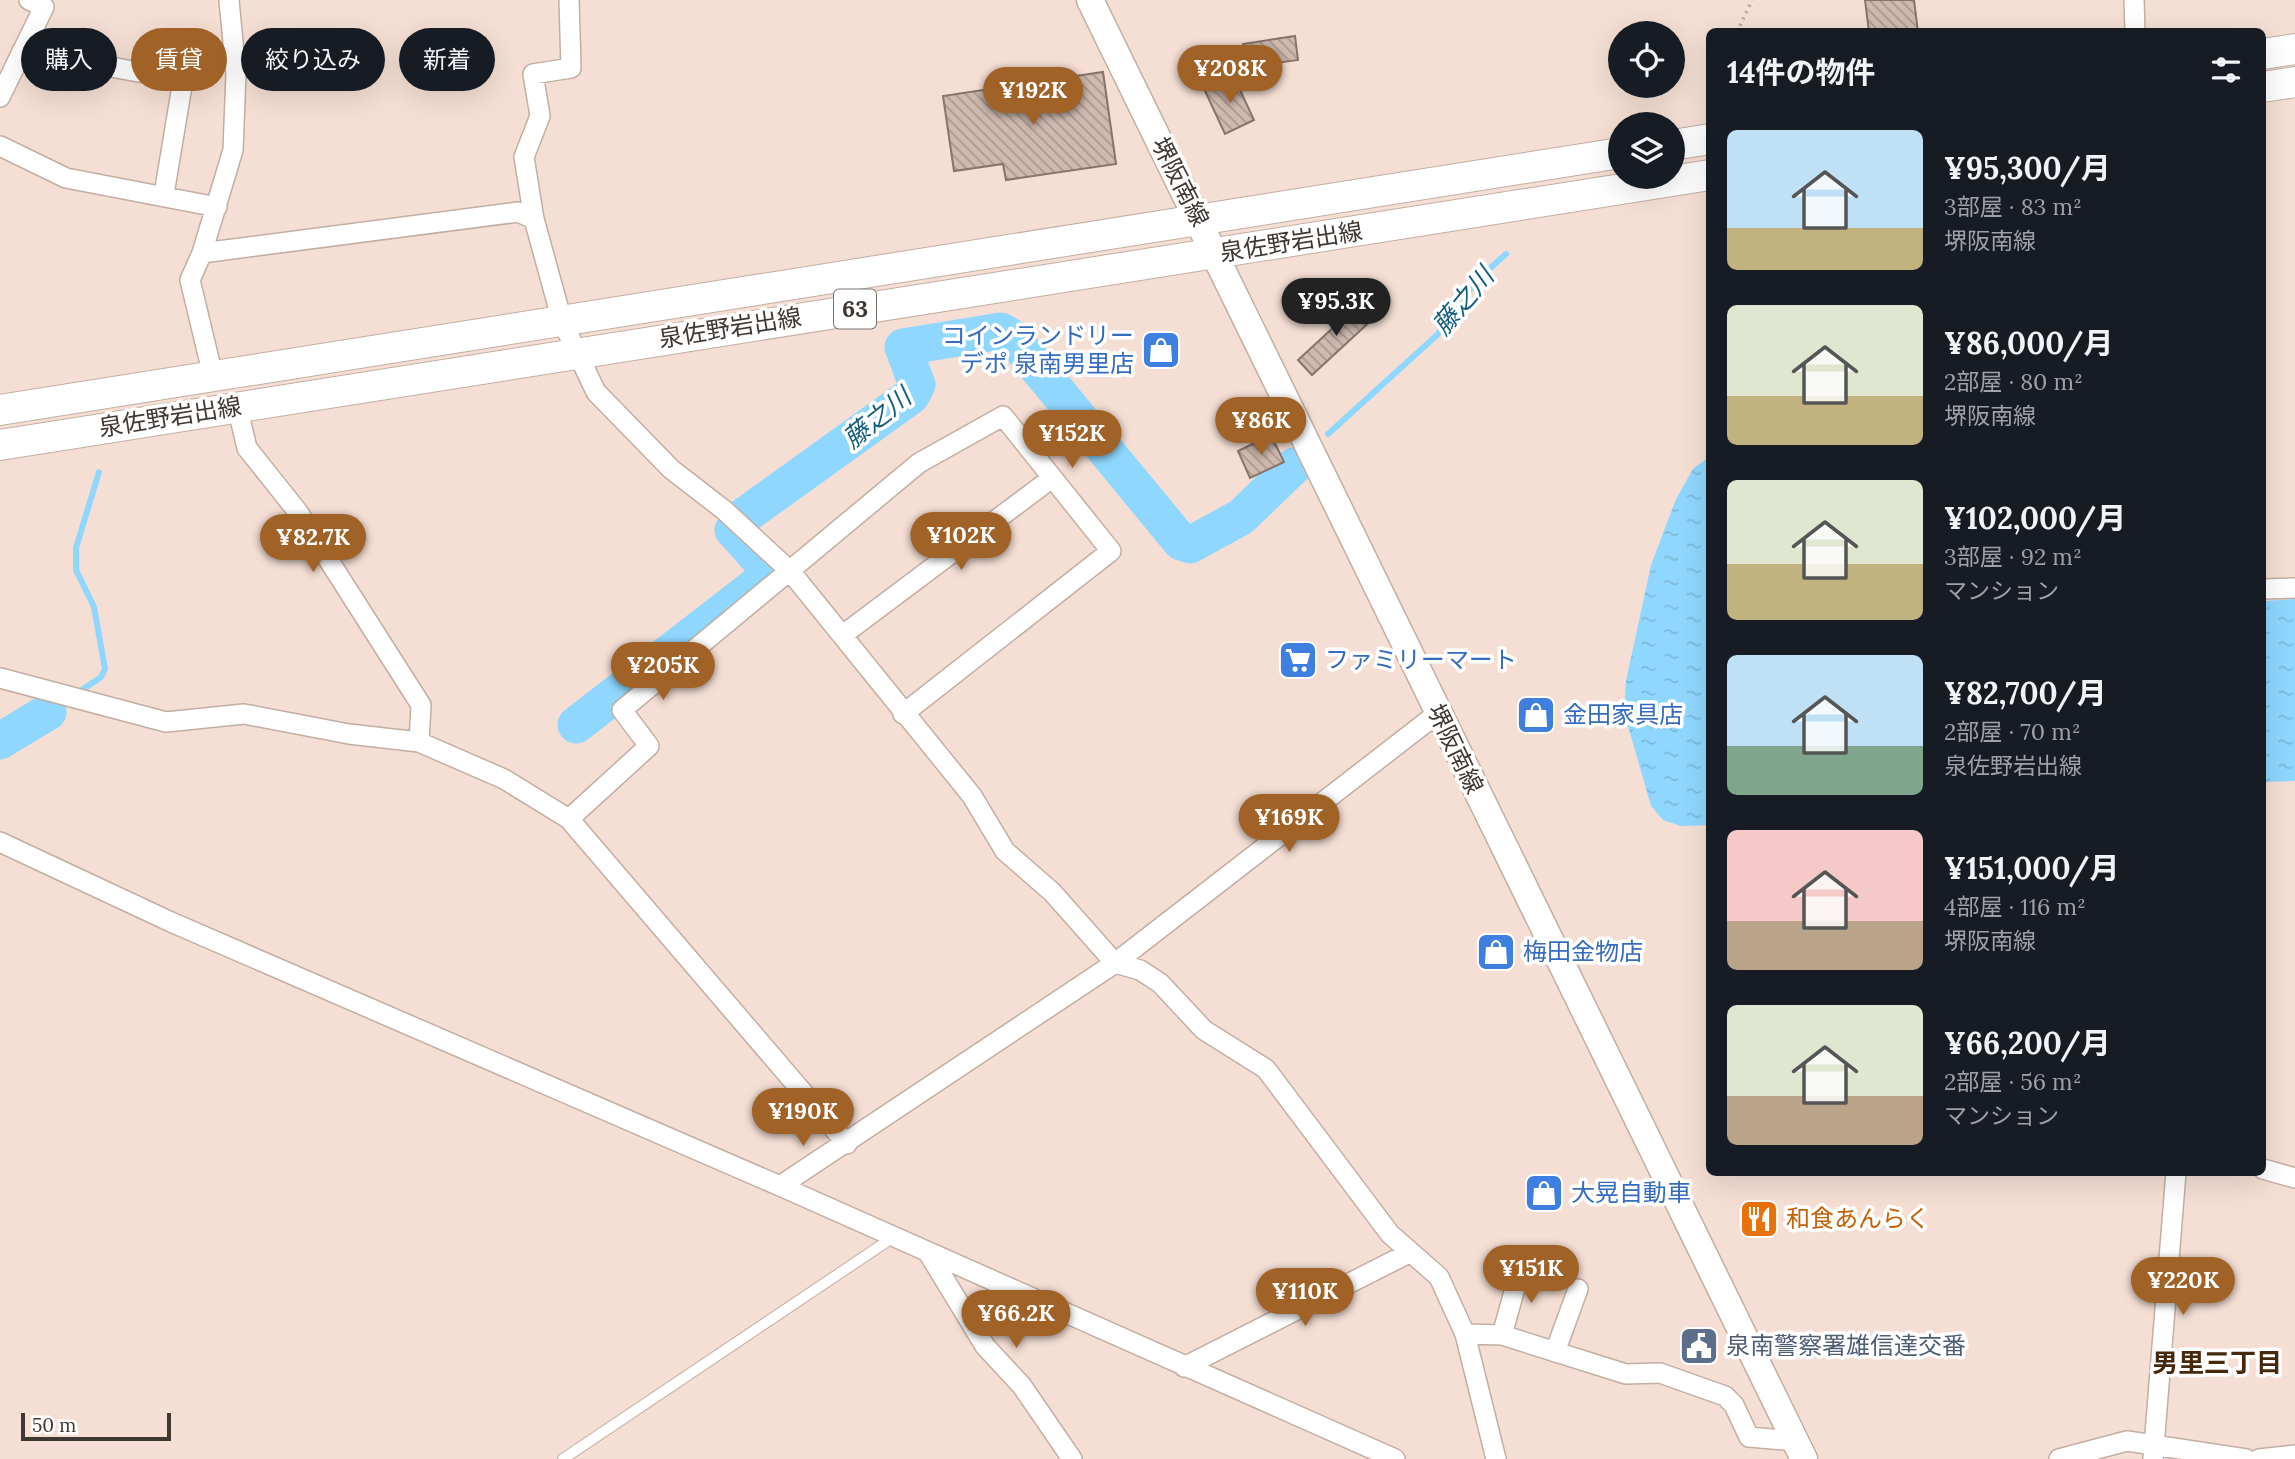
<!DOCTYPE html>
<html lang="ja">
<meta charset="utf-8">
<style>
:root{--surface:#171b24;--page:#242831;--text:#f1f3f6;--muted:#9ea1a6;--accent:#a06227}
body{margin:0;font-family:Lora,"Noto Sans JP",serif;background:var(--page);color:var(--text);height:100vh;display:flex;flex-direction:column;font-size:26px;white-space:nowrap}
*{box-sizing:border-box;margin:0}
p{font-size:23px;color:var(--muted)}
.icon{flex:none;width:38px;height:38px;fill:none;stroke:currentColor;stroke-width:2;stroke-linecap:round;stroke-linejoin:round}
.map{position:relative;flex:1;overflow:hidden}
.sheet{position:absolute;left:1706px;top:28px;width:560px;height:1148px;display:flex;flex-direction:column;background:var(--surface);border-radius:10px;box-shadow:0 7px 28px #0002}
.sheet>*{flex:none}
.guide{position:absolute;left:21px;top:28px;width:665px;height:63px;display:flex;gap:14px}
.fabs{position:absolute;left:1608px;top:21px;display:grid;gap:14px}
.fabs a{display:grid;place-items:center;width:77px;height:77px;border-radius:50%;background:var(--surface);box-shadow:0 7px 28px #0002;font-size:35px}
.scale{position:absolute;left:21px;bottom:18px;width:150px;box-sizing:border-box;padding-left:7px;border:4px solid #3f3732;border-top:0;font-size:19px;line-height:24px;white-space:nowrap;color:#3f3732;-webkit-text-stroke:5px #fff;paint-order:stroke}
.price{position:absolute;translate:-50% -60px;padding:0 16px;border-radius:24px;background:var(--accent);color:#fff;font-size:23px;line-height:46px;filter:drop-shadow(0 2px 4px #0008)}
.price::after{content:'';position:absolute;left:50%;top:42px;width:21px;height:16px;margin-left:-10px;background:inherit;clip-path:polygon(0 0,100% 0,50% 100%)}
.price.selected{background:#222;color:#fff}
ul{padding:0;list-style:none}
li{display:flex;align-items:center;gap:21px;height:175px;padding:0 21px}
li span{display:grid;place-items:center;flex:none;width:196px;height:140px;border-radius:10px;color:#555}
li>.icon{margin-inline-start:auto}
span .icon{width:84px;height:84px;fill:#fffc;stroke-width:1}
li b{font-size:30px}
h2{display:flex;justify-content:space-between;align-items:center;height:84px;padding:0 21px;font-size:30px}
.chip{padding:0 24px;border-radius:32px;background:var(--surface);box-shadow:0 7px 28px #0002;font-size:24px;line-height:63px}
.chip.selected{background:var(--accent);color:#fff}
.map>svg:first-child{display:block}
.water{fill:url(#water-ripples)}
.lines{fill:none;stroke-linecap:round;stroke-linejoin:round}
.stream{stroke:#8fd7fe;stroke-width:6}
.river{stroke:#8fd7fe;stroke-width:37}
.building{fill:url(#building-back-hatch);stroke:#87746a;stroke-width:2}
.lane-casing{stroke:#c2aea3;stroke-width:12}
.street-casing{stroke:#c2aea3;stroke-width:22}
.secondary-casing{stroke:#c2aea3;stroke-width:29}
.primary-casing{stroke:#c2aea3;stroke-width:32}
.path{stroke:#b9a89f;stroke-width:3.5;stroke-dasharray:2 5;stroke-linecap:butt}
.lane{stroke:#fff;stroke-width:10}
.street{stroke:#fff;stroke-width:19}
.secondary{stroke:#fff;stroke-width:26}
.primary{stroke:#fff;stroke-width:30}
.labels{text-anchor:middle;stroke-width:7;stroke-linejoin:round;paint-order:stroke}
.shield{fill:#fff;stroke:#797370;stroke-width:2}
.shield-label{font-size:23px;font-weight:bold;fill:#3f3732}
.street-label{font-size:24px;fill:#3f3732;stroke:#fff}
.shop-label{font-size:24px;fill:#366cbe;stroke:#fff;text-anchor:start}
.food-label{font-size:24px;fill:#c56008;stroke:#fff;text-anchor:start}
.service-label{font-size:24px;fill:#4e5e75;stroke:#fff;text-anchor:start}
.water-label{font-size:26px;font-style:italic;fill:#155e7e;stroke:#fff}
.neighbourhood-label{font-size:26px;font-weight:bold;fill:#46290c;stroke:#fff}
</style>
<div class="map">
<svg width="2295" height="1459" viewBox="0 0 2295 1459">
<defs>
<pattern id="water-ripples" width="26" height="14" patternUnits="userSpaceOnUse" patternTransform="scale(1.75)"><rect width="26" height="14" fill="#8fd7fe"/><path d="M2 4q2-2 4 0t4 0M15 11q2-2 4 0t4 0" fill="none" stroke="#7cb9da"/></pattern>
<pattern id="building-back-hatch" width="6" height="6" patternUnits="userSpaceOnUse" patternTransform="scale(1.75)"><rect width="6" height="6" fill="#cfbaaf"/><path d="M-1 5l2 2M0 0l6 6M5-1l2 2" fill="none" stroke="#a9988f"/></pattern>
</defs>
<rect width="100%" height="100%" fill="#f5dfd4"/>
<path class="water" d="M 1710,456 L 1710,825 L 1681,826 L 1663,820 L 1651,806 L 1624,712 L 1626,681 L 1651,565 L 1676,499 L 1693,469 Z
M 2295,599 L 2295,781 L 2263,782 L 2263,601 Z"/>
<g class="lines">
<path class="stream" d="M 1328,434 L 1437,335 L 1478,279 L 1506,254
M 79,692 L 101,677 L 105,669 L 94,607 L 76,570 L 76,548 L 99,472"/>
<path class="river" d="M 576,725 L 766,578 L 768,569 L 733,530 L 744,516 L 911,396 L 917,385 L 903,347 L 1001,331 L 1013,338 L 1181,542 L 1190,545 L 1241,517 L 1294,466
M 0,741 L 48,712"/>
</g>
<path class="building" d="M 1865,0 L 1914,0 L 1918,32 L 1869,32 Z
M 1295,36 L 1298,60 L 1246,67 L 1243,44 Z
M 1103,72 L 1116,164 L 1006,180 L 1003,164 L 954,171 L 943,96 Z
M 1234,77 L 1254,120 L 1225,134 L 1205,91 Z
M 1361,302 L 1375,317 L 1312,375 L 1298,360 Z
M 1271,435 L 1284,462 L 1250,478 L 1238,451 Z"/>
<g class="lines">
<g class="lane-casing">
<path id="lane" d="M 563,1459 L 892,1238"/>
</g>
<g class="street-casing">
<path id="street" d="M 569,0 L 571,68 L 533,74 L 540,116 L 524,157 L 534,219 L 562,321 L 596,392 L 671,469 L 724,510 L 790,571 L 972,796 L 1005,851 L 1052,892 L 1115,963 L 1140,970 L 1160,983 L 1204,1030 L 1266,1069 L 1390,1234 L 1439,1277 L 1465,1334 L 1496,1459
M 2134,0 L 2135,32
M 22,51 L 183,80 L 164,194
M 0,97 L 44,7 L 29,0
M 0,146 L 66,178 L 217,207
M 202,253 L 518,212 L 534,219
M 213,376 L 190,280 L 202,253 L 233,150 L 236,74 L 229,0
M 237,406 L 247,448 L 298,512 L 421,705 L 419,742
M 2263,589 L 2295,588
M 844,634 L 1052,478
M 0,678 L 166,722 L 244,714 L 349,734 L 419,742 L 504,779 L 569,819 L 847,1144
M 569,819 L 649,746 L 622,710 L 919,463 L 1003,416 L 1111,551 L 903,714
M 0,842 L 171,922 L 780,1186 L 1395,1459
M 2263,1169 L 2295,1178
M 780,1186 L 1115,963 L 1438,713
M 929,1254 L 985,1346 L 1022,1386 L 1072,1459
M 1465,1334 L 1502,1335 L 1626,1374 L 1660,1373 L 1725,1396 L 1734,1405 L 1749,1437 L 1795,1441
M 1502,1335 L 1522,1263
M 1555,1352 L 1578,1289
M 1184,1367 L 1409,1253
M 2059,1459 L 2127,1441 L 2246,1459
M 2153,1459 L 2176,1172
M 2259,1459 L 2295,1455"/>
</g>
<g class="secondary-casing">
<path id="secondary" d="M 1090,0 L 1804,1459"/>
</g>
<g class="primary-casing">
<path id="primary" d="M 2263,54 L 2295,49
M 2263,87 L 2295,82
M 1673,145 L 1710,139
M 0,410 L 1620,153
M 0,445 L 1710,175"/>
</g>
<path class="path" d="M 1737,32 L 1752,0"/>
<use href="#lane" class="lane"/>
<use href="#street" class="street"/>
<use href="#secondary" class="secondary"/>
<use href="#primary" class="primary"/>
</g>
<defs>
<g id="shop-square" transform="scale(2.0125)"><rect x="-9" y="-9" width="18" height="18" rx="4" fill="#3f7fe0" stroke="#fff"/><path d="M-5-2.5h2.3a2.7 3.5 0 0 1 5.4 0H5L5.5 6h-11ZM-1.5-2.5h3a1.5 2.3 0 0 0-3 0Z" fill="#fff"/></g>
<g id="supermarket-square" transform="scale(2.0125)"><rect x="-9" y="-9" width="18" height="18" rx="4" fill="#3f7fe0" stroke="#fff"/><path d="M-6-5.5h2.5l.6 2H6L4.5 2H-2.5L-4.4-4H-6ZM-1.5 3.2a1.3 1.3 0 1 0 .1 0ZM3 3.2a1.3 1.3 0 1 0 .1 0Z" fill="#fff"/></g>
<g id="restaurant-square" transform="scale(2.0125)"><rect x="-9" y="-9" width="18" height="18" rx="4" fill="#e8710a" stroke="#fff"/><path d="M-5-6h1v4h1v-4h1v4h1v-4h1v5L-1.5 .5V6h-2V.5L-5-1ZM5-6V6H3V1.5H1.5Q1.5-4 5-6Z" fill="#fff"/></g>
<g id="civic-square" transform="scale(2.0125)"><rect x="-9" y="-9" width="18" height="18" rx="4" fill="#5c6f8a" stroke="#fff"/><path d="M-.6-6.5H3V-4.5H.6V-3L4-1V1h2V6H-6V1h2V-1L-.6-3ZM-1.2 2.5V6h2.4V2.5Z" fill="#fff"/></g>
</defs>
<g fill-rule="evenodd">
<use href="#shop-square" x="1161" y="350"/>
<use href="#supermarket-square" x="1298" y="660"/>
<use href="#shop-square" x="1536" y="715"/>
<use href="#shop-square" x="1496" y="952"/>
<use href="#shop-square" x="1544" y="1193"/>
<use href="#restaurant-square" x="1759" y="1219"/>
<use href="#civic-square" x="1699" y="1346"/>
</g>
<g class="labels">
<rect class="shield" x="834" y="289.5" width="42" height="39" rx="5"/>
<g class="shield-label">
<text x="855" y="317">63</text>
</g>
<g class="street-label">
<text transform="translate(1180 182) rotate(63)" y="8">堺阪南線</text>
<text transform="translate(1291 242) rotate(-9)" y="8">泉佐野岩出線</text>
<text transform="translate(730 328) rotate(-9)" y="8">泉佐野岩出線</text>
<text transform="translate(170 417) rotate(-9)" y="8">泉佐野岩出線</text>
<text transform="translate(1455 749) rotate(64)" y="8">堺阪南線</text>
</g>
<g class="shop-label">
<text x="1134" y="344" text-anchor="end">コインランドリー<tspan x="1134" dy="28">デポ 泉南男里店</tspan></text>
<text x="1325" y="668">ファミリーマート</text>
<text x="1563" y="723">金田家具店</text>
<text x="1523" y="960">梅田金物店</text>
<text x="1571" y="1201">大晃自動車</text>
</g>
<g class="food-label">
<text x="1786" y="1227">和食あんらく</text>
</g>
<g class="service-label">
<text x="1726" y="1354">泉南警察署雄信達交番</text>
</g>
<g class="water-label">
<text transform="translate(1463 301) rotate(-50)" y="9">藤之川</text>
<text transform="translate(877 418) rotate(-39)" y="9">藤之川</text>
</g>
<g class="neighbourhood-label">
<text x="2217" y="1372">男里三丁目</text>
</g>
</g>
</svg>
<div class="fabs">
<a><svg class="icon" aria-label="locate" viewBox="0 0 24 24"><circle cx="12" cy="12" r="6"/><path d="M12 2v4M12 18v4M2 12h4M18 12h4"/></svg></a>
<a><svg class="icon" aria-label="layers" viewBox="0 0 24 24"><path d="M12 4l9 5-9 5-9-5zM3 14l9 5 9-5"/></svg></a>
</div>
<div class="scale">50 m</div>
<b class="price" style="left:1230px;top:105px">¥208K</b>
<b class="price" style="left:1033px;top:127px">¥192K</b>
<b class="price selected" style="left:1336px;top:338px">¥95.3K</b>
<b class="price" style="left:1261px;top:457px">¥86K</b>
<b class="price" style="left:1072px;top:470px">¥152K</b>
<b class="price" style="left:961px;top:572px">¥102K</b>
<b class="price" style="left:313px;top:574px">¥82.7K</b>
<b class="price" style="left:663px;top:702px">¥205K</b>
<b class="price" style="left:1289px;top:854px">¥169K</b>
<b class="price" style="left:803px;top:1148px">¥190K</b>
<b class="price" style="left:1531px;top:1305px">¥151K</b>
<b class="price" style="left:2183px;top:1317px">¥220K</b>
<b class="price" style="left:1305px;top:1328px">¥110K</b>
<b class="price" style="left:1016px;top:1350px">¥66.2K</b>
<div class="guide">
<a class="chip">購入</a>
<a class="chip selected">賃貸</a>
<a class="chip">絞り込み</a>
<a class="chip">新着</a>
</div>
<section class="sheet">
<h2>14件の物件<svg class="icon" aria-label="filters" viewBox="0 0 24 24"><path d="M4 7h16M4 17h16"/><circle cx="9" cy="7" r="2"/><circle cx="15" cy="17" r="2"/></svg></h2>
<ul>
<li><span style="background:linear-gradient(#bfe0f5 70%,#c2b280 0)"><svg class="icon" aria-label="home" viewBox="0 0 24 24"><path d="M3 11l9-7 9 7M6 9v11h12V9"/></svg></span><div><b>¥95,300/月</b><p>3部屋 · 83 m²</p><p>堺阪南線</p></div></li>
<li><span style="background:linear-gradient(#dfe7d0 65%,#c2b280 0)"><svg class="icon" aria-label="home" viewBox="0 0 24 24"><path d="M3 11l9-7 9 7M6 9v11h12V9"/></svg></span><div><b>¥86,000/月</b><p>2部屋 · 80 m²</p><p>堺阪南線</p></div></li>
<li><span style="background:linear-gradient(#dfe7d0 60%,#c2b280 0)"><svg class="icon" aria-label="home" viewBox="0 0 24 24"><path d="M3 11l9-7 9 7M6 9v11h12V9"/></svg></span><div><b>¥102,000/月</b><p>3部屋 · 92 m²</p><p>マンション</p></div></li>
<li><span style="background:linear-gradient(#bfe0f5 65%,#7fa58c 0)"><svg class="icon" aria-label="home" viewBox="0 0 24 24"><path d="M3 11l9-7 9 7M6 9v11h12V9"/></svg></span><div><b>¥82,700/月</b><p>2部屋 · 70 m²</p><p>泉佐野岩出線</p></div></li>
<li><span style="background:linear-gradient(#f6c9c9 65%,#b9a48a 0)"><svg class="icon" aria-label="home" viewBox="0 0 24 24"><path d="M3 11l9-7 9 7M6 9v11h12V9"/></svg></span><div><b>¥151,000/月</b><p>4部屋 · 116 m²</p><p>堺阪南線</p></div></li>
<li><span style="background:linear-gradient(#dfe7d0 65%,#b9a48a 0)"><svg class="icon" aria-label="home" viewBox="0 0 24 24"><path d="M3 11l9-7 9 7M6 9v11h12V9"/></svg></span><div><b>¥66,200/月</b><p>2部屋 · 56 m²</p><p>マンション</p></div></li>
</ul>
</section>
</div>
